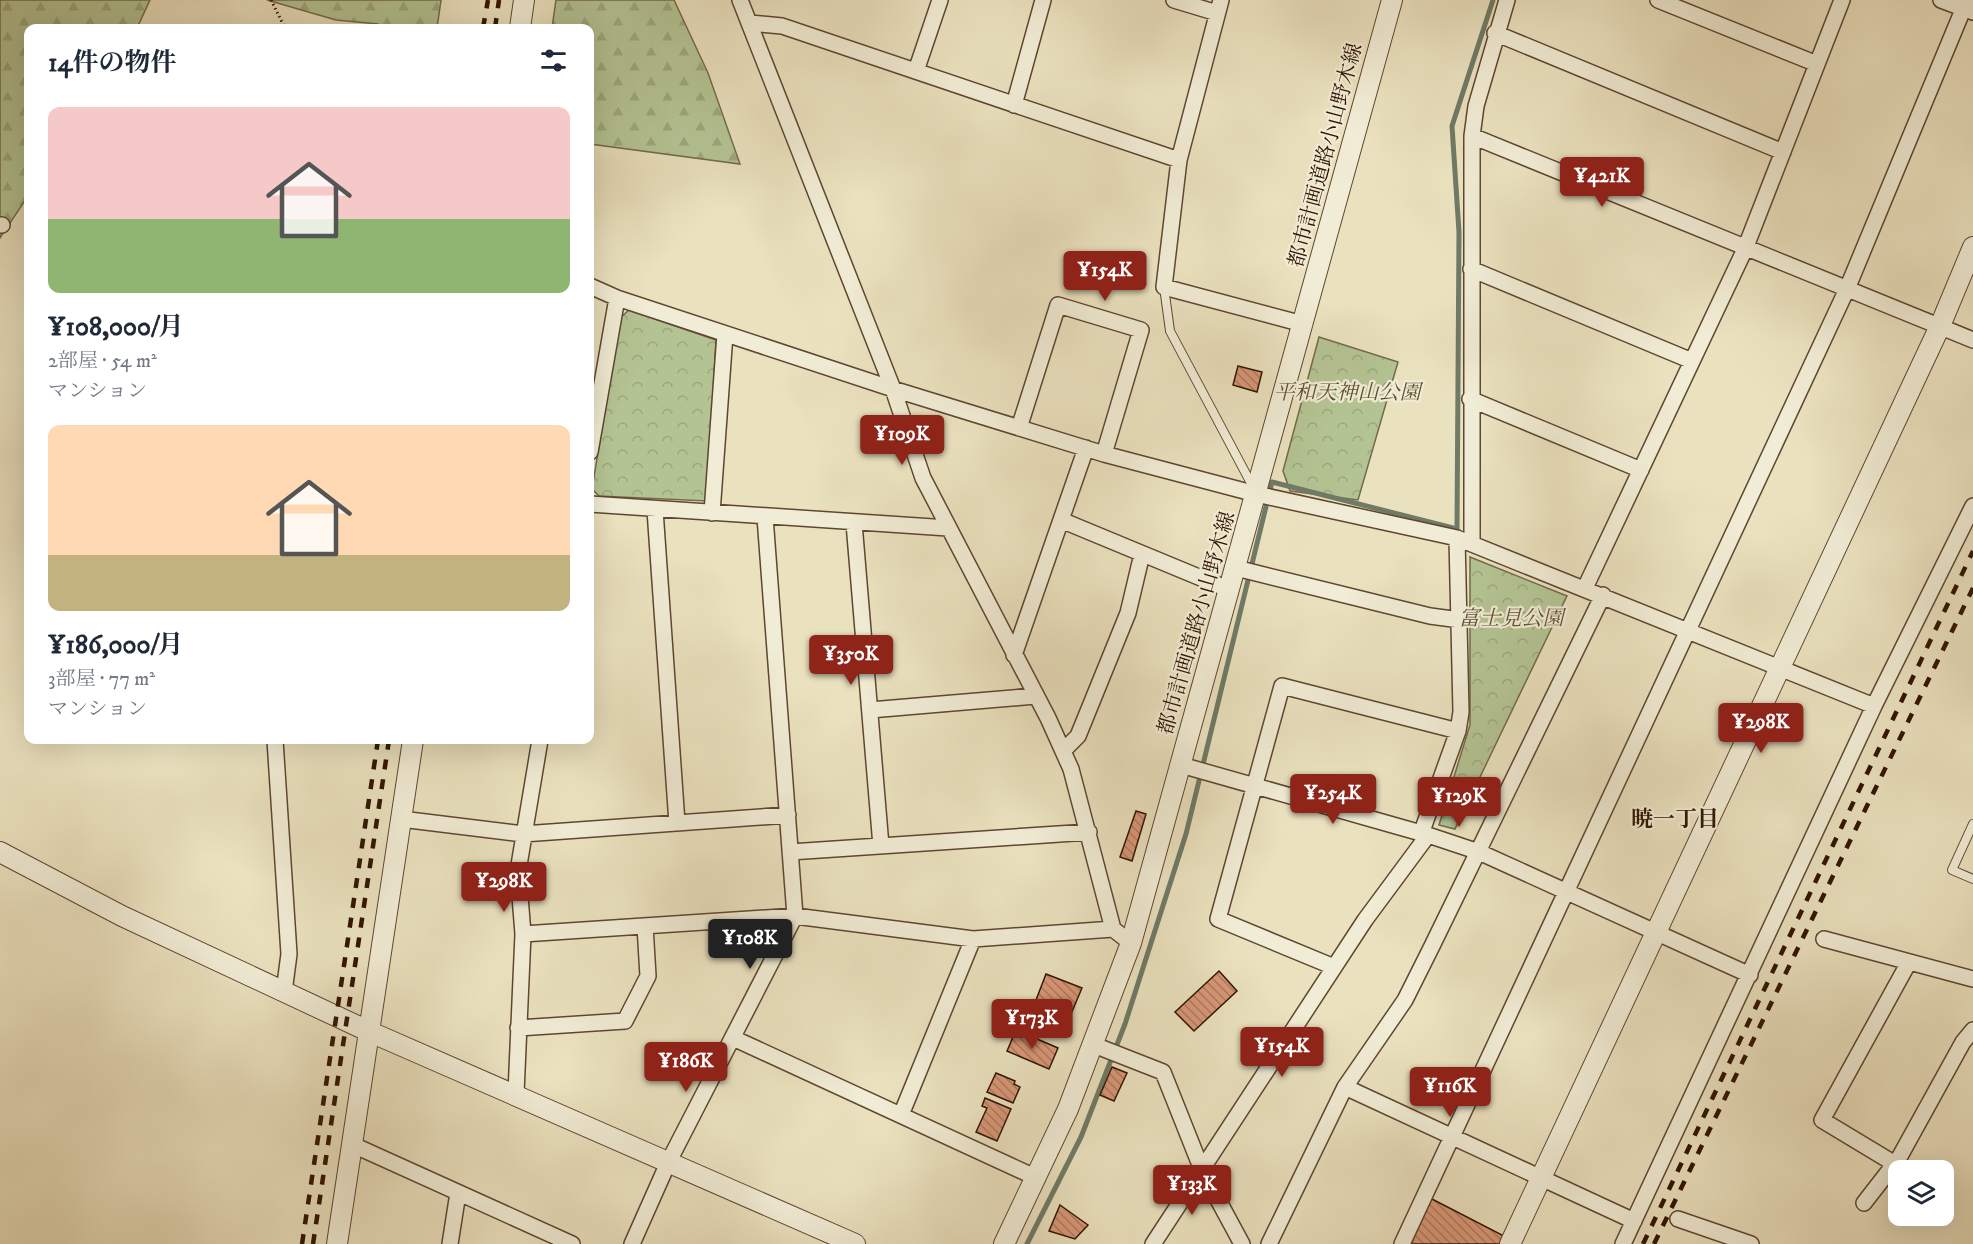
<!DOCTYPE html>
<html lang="ja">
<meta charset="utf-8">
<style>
:root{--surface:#fff;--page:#f2f2f3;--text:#1f2937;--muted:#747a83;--accent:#8f2418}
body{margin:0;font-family:"IM FELL DW Pica","Noto Serif JP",serif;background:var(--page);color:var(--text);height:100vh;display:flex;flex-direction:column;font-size:22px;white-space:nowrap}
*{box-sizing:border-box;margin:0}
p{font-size:20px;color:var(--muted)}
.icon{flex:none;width:33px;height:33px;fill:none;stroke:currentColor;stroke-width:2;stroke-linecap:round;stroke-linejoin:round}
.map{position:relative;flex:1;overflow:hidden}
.details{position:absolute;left:24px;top:24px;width:570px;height:720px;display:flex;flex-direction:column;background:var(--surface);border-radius:12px;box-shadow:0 6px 24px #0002}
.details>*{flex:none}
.fabs{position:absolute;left:1888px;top:1160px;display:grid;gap:12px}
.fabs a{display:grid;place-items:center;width:66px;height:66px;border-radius:12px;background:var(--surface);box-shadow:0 6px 24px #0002;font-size:30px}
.price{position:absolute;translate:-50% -51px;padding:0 14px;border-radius:6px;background:var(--accent);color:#fff;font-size:20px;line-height:39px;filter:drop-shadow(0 2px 3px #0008)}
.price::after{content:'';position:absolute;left:50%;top:36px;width:18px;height:14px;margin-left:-9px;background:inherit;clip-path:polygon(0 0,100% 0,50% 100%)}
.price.current{background:#222;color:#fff}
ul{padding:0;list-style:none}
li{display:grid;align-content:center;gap:12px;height:318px;padding:0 24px}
li span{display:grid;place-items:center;height:186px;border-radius:12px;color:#555}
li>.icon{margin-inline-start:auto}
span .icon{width:108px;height:108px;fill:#fffc;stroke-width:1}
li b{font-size:26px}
h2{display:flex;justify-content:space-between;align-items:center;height:72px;padding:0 24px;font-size:26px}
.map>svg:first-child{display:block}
.forest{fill:url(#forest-firs);stroke:#726b4a;stroke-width:1.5}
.park{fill:url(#park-crowns);stroke:#726b4a;stroke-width:1.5}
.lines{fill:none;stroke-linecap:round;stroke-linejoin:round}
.stream{stroke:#6f7a67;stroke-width:5}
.building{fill:url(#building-back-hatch);stroke:#311300;stroke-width:1.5}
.service-casing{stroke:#5f4630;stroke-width:10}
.minor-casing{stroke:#5f4630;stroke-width:18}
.tertiary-casing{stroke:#5f4630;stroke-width:22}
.path{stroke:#311300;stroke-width:3;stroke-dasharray:1.5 3;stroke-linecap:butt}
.service{stroke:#f1ecd5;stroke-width:8}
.minor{stroke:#f1ecd5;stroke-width:15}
.tertiary{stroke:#f1ecd5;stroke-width:20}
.rail{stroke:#311300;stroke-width:4.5;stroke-dasharray:10 10;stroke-linecap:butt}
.labels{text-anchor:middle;stroke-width:4.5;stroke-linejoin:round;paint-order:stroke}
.street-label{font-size:21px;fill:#311300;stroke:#f1ecd5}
.park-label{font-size:21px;font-style:italic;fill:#5f5133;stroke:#f1ecd5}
.neighbourhood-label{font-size:22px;font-weight:bold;fill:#311300;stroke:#f1ecd5}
</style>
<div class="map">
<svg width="1973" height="1244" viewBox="0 0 1973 1244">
<defs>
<pattern id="forest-firs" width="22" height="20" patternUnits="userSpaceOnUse" patternTransform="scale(1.5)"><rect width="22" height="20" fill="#b4c393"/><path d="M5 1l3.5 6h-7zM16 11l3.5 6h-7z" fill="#9ba77d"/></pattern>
<pattern id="park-crowns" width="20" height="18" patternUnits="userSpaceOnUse" patternTransform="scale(1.5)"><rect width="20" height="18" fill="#b4c393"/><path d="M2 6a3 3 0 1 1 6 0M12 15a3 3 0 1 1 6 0" fill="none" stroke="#9ba77d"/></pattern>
<pattern id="building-back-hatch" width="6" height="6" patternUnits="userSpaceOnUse" patternTransform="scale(1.5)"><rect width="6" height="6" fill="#d89777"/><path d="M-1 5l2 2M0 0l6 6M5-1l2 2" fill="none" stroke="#b07a5f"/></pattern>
</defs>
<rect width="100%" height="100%" fill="#eae1be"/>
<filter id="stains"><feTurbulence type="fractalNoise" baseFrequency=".00333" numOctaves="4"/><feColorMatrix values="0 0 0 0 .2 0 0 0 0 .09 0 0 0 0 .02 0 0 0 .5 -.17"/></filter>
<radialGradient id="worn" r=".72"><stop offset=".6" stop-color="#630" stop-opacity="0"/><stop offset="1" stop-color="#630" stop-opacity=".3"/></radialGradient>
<path class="forest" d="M 0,0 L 150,0 L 137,28 L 28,28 L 28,196 L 0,238 Z
M 267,0 L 441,0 L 437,28 L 378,28 L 378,24 L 336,20 Z
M 556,0 L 674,0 L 708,73 L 740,164 L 590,144 L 590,28 L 552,28 Z"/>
<path class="park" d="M 629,310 L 716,340 L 707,501 L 599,496 L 592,489 L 620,318 Z
M 1319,337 L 1398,362 L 1358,500 L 1290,491 L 1283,471 Z
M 1470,557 L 1567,596 L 1455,829 L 1439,825 L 1470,725 Z"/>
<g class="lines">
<path class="stream" d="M 1027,1244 L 1081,1137 L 1125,1024 L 1186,834 L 1272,482 L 1457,529 L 1459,232 L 1452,126 L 1493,0"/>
</g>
<path class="building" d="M 1238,366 L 1262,372 L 1257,392 L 1233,385 Z
M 1136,811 L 1146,814 L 1132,861 L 1120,857 Z
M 1219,971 L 1237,991 L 1194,1031 L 1175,1012 Z
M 1046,974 L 1082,988 L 1071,1014 L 1036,1000 Z
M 1016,1030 L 1058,1048 L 1049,1069 L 1007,1051 Z
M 1112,1067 L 1127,1073 L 1114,1101 L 1100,1095 Z
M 996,1073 L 1015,1081 L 1014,1084 L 1020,1087 L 1013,1103 L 987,1092 Z
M 985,1098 L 1011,1109 L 997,1141 L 976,1132 L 987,1108 L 982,1106 Z
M 1430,1198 L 1504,1236 L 1500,1244 L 1411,1244 Z
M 1060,1205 L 1088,1225 L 1075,1239 L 1049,1231 Z"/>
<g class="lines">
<g class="service-casing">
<path id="service" d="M 1164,287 L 1170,331 L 1253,487
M 1973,824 L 1952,870 L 1973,879"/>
</g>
<g class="minor-casing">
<path id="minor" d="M 740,0 L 893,389 L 923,478 L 1048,718 L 1071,769 L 1113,929 L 1131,943
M 1174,0 L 1217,13
M 1221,0 L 1179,160 L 1164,287 L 1303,324
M 1658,0 L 1817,64
M 1941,0 L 1973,12
M 750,23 L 782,26 L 1179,160
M 1495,33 L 1783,152
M 916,71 L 940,0
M 1014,105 L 1043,0
M 1472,136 L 1973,340
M 0,225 L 2,225
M 1471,269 L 1692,361
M 590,286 L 617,298 L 893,389 L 1104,454 L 1256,494 L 1457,538 L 1874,706
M 1470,399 L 1641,470
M 1019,428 L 1058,305 L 1141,330 L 1104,454
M 590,452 L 617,298
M 590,504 L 948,528
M 655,510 L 677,823
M 712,513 L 725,334
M 1061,520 L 1230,590
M 854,523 L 881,846
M 1472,543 L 1472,136 L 1476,106 L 1507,0
M 1236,568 L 1430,616 L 1460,620
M 1585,588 L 1745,249 L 1842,0
M 1014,655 L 1086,448
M 870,710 L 1035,696
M 275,740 L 289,954 L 284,992
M 1063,751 L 1078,736 L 1128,613 L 1142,554
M 1181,765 L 1428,835 L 1479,852 L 1750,975
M 401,819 L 523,834 L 788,815
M 1421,834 L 1458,731 L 1461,712 L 1457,538
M 790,852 L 1089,832
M 523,934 L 795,916 L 973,939 L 1113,929
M 1824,939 L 1973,979
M 1334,967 L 1218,919 L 1282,686 L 1458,731
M 518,1028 L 625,1021 L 648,976 L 645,926
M 733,1038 L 1037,1178
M 1094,1045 L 1163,1072 L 1202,1170 L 1242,1244
M 1345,1087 L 1634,1221
M 516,1093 L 523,934 L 518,871 L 540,740
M 901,1115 L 973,939
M 351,1144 L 572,1244
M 1895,1164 L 1822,1120 L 1909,962
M 1864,1203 L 1899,1158 L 1963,1042 L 1973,1030
M 1678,1219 L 1751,1244
M 450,1244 L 458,1193
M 632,1244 L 668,1163 L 795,916 L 765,517
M 1153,1244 L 1365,920 L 1428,835
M 1269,1244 L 1345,1087 L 1405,1000 L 1432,946 L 1603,595
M 1402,1244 L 1847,289 L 1967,0
M 1623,1244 L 1874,706 L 1973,506"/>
</g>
<g class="tertiary-casing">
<path id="tertiary" d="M 520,28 L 524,0
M 0,852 L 122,916 L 368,1031 L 855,1244
M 337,1244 L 413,740
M 1004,1244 L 1068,1109 L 1131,943 L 1392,0
M 1510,1244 L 1940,326 L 1973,247"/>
</g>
<path class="path" d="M 271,0 L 285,28"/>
<use href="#service" class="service"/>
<use href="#minor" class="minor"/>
<use href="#tertiary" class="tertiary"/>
<path class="rail" d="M 483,28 L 488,0
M 495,28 L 499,0
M 302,1244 L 378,740
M 313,1244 L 389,740
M 1643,1244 L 1973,551
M 1654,1244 L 1973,588"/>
</g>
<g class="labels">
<g class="street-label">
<text transform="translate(1325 155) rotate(-75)" y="7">都市計画道路小山野木線</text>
<text transform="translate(1196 623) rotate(-74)" y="7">都市計画道路小山野木線</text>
</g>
<g class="park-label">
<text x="1347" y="399">平和天神山公園</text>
<text x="1511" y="625">富士見公園</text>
</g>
<g class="neighbourhood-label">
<text x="1675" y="826">暁一丁目</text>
</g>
</g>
<rect width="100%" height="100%" filter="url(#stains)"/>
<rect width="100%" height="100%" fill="url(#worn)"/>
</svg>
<div class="fabs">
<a><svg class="icon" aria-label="layers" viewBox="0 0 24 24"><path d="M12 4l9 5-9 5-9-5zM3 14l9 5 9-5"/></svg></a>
</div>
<b class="price" style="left:1602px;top:208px">¥421K</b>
<b class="price" style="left:1105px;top:302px">¥154K</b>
<b class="price" style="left:902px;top:466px">¥109K</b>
<b class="price" style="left:851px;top:686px">¥350K</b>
<b class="price" style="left:1761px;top:754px">¥298K</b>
<b class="price" style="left:1333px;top:825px">¥254K</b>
<b class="price" style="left:1459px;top:828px">¥129K</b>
<b class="price" style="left:504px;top:913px">¥298K</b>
<b class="price current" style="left:750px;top:970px">¥108K</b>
<b class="price" style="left:1032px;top:1050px">¥173K</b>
<b class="price" style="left:1282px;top:1078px">¥154K</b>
<b class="price" style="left:686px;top:1093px">¥186K</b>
<b class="price" style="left:1450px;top:1118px">¥116K</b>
<b class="price" style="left:1192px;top:1216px">¥133K</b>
<section class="details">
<h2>14件の物件<svg class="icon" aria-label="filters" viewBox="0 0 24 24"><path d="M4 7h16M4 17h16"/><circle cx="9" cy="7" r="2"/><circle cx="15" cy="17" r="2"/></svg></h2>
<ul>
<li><span style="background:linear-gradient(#f6c9c9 60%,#8fb573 0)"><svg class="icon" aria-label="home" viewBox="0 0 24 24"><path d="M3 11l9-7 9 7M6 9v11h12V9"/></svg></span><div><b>¥108,000/月</b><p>2部屋 · 54 m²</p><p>マンション</p></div></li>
<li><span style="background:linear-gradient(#ffd9b3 70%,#c2b280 0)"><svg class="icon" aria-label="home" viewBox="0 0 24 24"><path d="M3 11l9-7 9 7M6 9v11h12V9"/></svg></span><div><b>¥186,000/月</b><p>3部屋 · 77 m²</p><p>マンション</p></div></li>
</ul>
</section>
</div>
